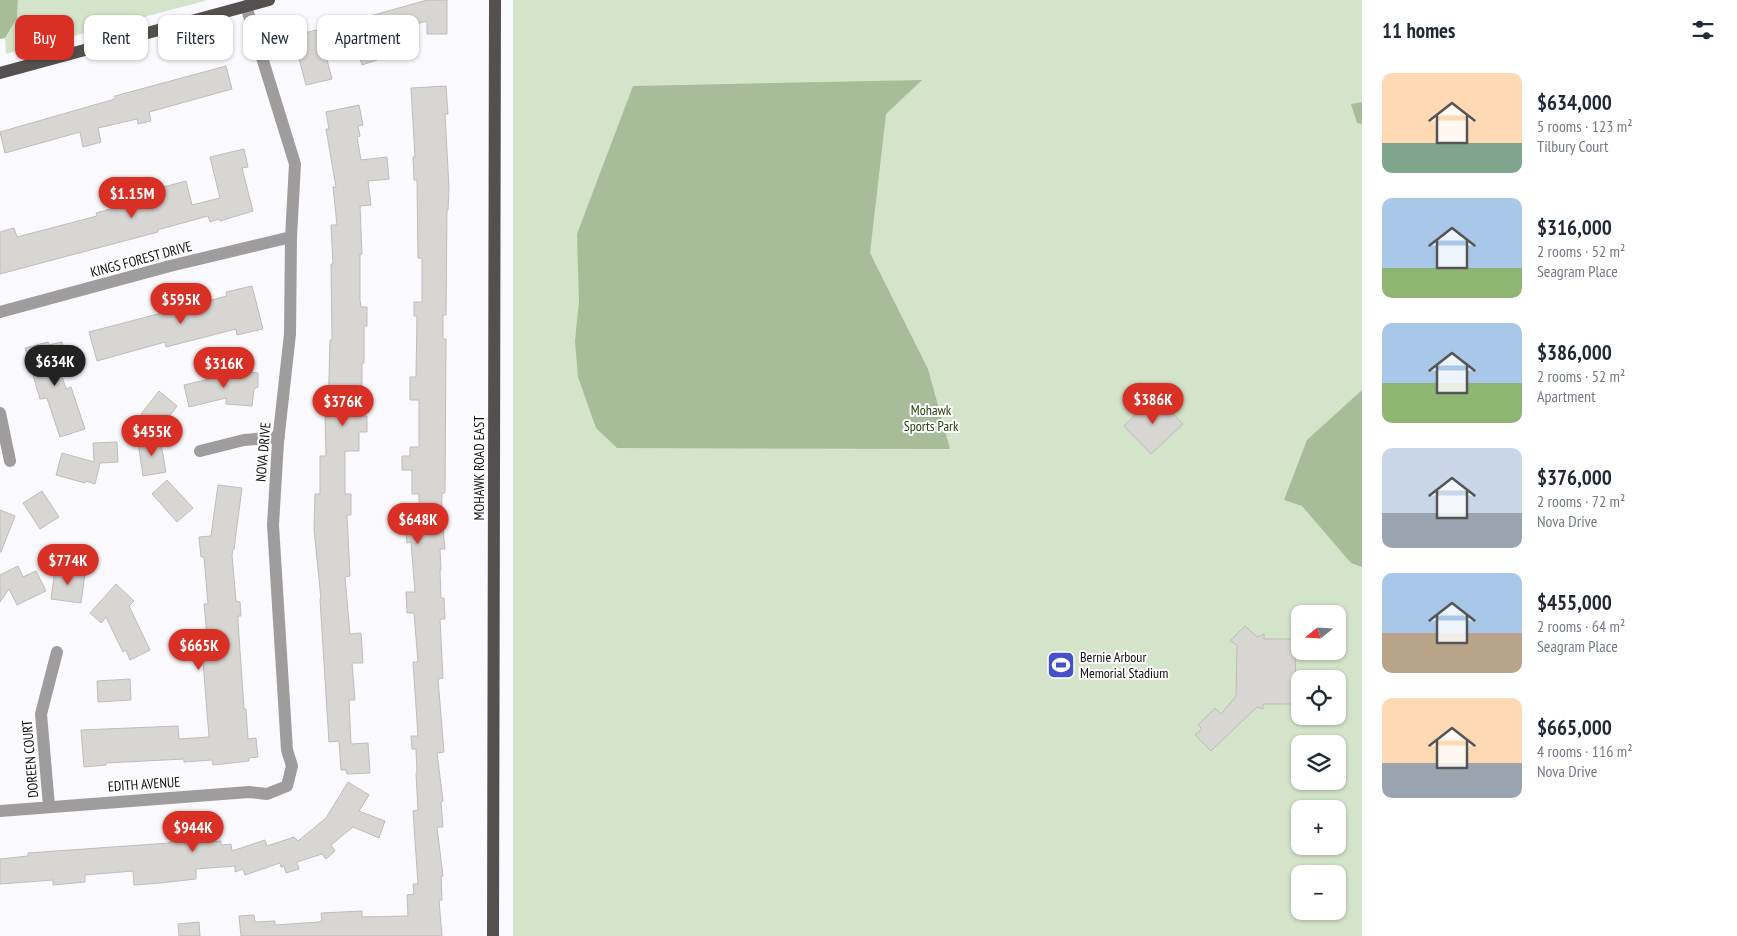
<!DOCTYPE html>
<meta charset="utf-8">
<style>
:root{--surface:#fff;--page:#f6f6f7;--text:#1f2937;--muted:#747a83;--accent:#d93025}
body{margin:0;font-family:"PT Sans Narrow",sans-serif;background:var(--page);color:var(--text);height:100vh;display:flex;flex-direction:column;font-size:19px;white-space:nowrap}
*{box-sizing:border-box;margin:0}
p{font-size:16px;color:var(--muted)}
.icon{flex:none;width:28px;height:28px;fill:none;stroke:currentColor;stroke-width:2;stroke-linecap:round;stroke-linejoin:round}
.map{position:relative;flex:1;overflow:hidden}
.details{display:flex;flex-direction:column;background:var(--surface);width:375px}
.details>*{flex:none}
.guide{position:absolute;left:15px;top:15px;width:475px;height:45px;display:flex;gap:10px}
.needle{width:32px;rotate:252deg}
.tools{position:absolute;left:1291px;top:605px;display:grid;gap:10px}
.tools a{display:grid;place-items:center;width:55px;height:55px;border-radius:10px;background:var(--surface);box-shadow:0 1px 4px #0004;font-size:25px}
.price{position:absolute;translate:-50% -42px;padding:0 11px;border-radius:18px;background:var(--accent);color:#fff;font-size:16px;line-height:32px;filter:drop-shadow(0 1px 2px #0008)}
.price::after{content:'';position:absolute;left:50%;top:30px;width:15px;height:11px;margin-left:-8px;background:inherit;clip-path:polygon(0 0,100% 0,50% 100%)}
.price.selected{background:#222;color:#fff}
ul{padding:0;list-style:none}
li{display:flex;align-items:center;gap:15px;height:125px;padding:0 20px}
li span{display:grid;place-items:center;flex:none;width:140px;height:100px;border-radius:10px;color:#555}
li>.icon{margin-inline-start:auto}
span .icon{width:60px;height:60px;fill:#fffc;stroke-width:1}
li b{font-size:21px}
h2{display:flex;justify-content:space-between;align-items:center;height:60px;padding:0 20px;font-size:21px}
.chip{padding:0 18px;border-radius:10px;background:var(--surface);box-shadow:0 1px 4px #0004;font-size:18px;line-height:45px}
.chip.selected{background:var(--accent);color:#fff}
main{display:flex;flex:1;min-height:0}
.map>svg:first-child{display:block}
.green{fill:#d3e4ca;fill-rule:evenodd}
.forest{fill:#a7bd9a}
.building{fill:#d8d6d2;stroke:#bfbcb9}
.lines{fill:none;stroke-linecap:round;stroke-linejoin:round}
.minor{stroke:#9e9c9c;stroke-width:12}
.major{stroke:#545050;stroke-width:12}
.labels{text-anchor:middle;stroke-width:4;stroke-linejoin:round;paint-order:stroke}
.street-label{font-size:14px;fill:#0f0f10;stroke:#fff}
.park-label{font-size:14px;fill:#23400d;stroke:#fff}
.poi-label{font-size:14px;fill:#0f0f10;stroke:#fff;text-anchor:start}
</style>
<main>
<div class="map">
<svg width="1362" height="936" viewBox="0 0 1362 936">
<rect width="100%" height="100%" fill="#faf9fd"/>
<path class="green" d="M 18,0 L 208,0 L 6,54 L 5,38 L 17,18 Z
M 513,0 L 1362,0 L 1362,936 L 513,936 ZM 1300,614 L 1338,614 L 1338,651 L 1300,651 ZM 1300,679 L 1338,679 L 1338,716 L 1300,716 ZM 1300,744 L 1338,744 L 1338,781 L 1300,781 ZM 1300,809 L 1338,809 L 1338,846 L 1300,846 ZM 1300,874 L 1338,874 L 1338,911 L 1300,911 Z"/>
<path class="forest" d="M 0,0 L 18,0 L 17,18 L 5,38 L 0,39 Z
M 922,80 L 886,114 L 870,253 L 928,369 L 950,449 L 617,448 L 596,428 L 578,377 L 575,341 L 579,301 L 577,234 L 633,86 Z
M 1362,102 L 1362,124 L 1357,123 L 1351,104 Z
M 1362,390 L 1362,567 L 1351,563 L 1302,506 L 1284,500 L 1307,440 Z"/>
<path class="building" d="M 427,0 L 447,0 L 447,34 L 427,34 L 427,21 L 372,36 L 377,60 L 362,65 L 356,46 L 326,56 L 332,79 L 306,85 L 293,36 L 316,30 L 317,31 Z
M 226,66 L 232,89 L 149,112 L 151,121 L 138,124 L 137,119 L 98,128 L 101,142 L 83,147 L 80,132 L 5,153 L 0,132 L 115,99 L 115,96 Z
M 446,86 L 448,114 L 445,114 L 449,188 L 448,210 L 447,210 L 446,315 L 443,315 L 443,339 L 446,339 L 445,493 L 442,493 L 441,528 L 443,528 L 445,549 L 440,549 L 441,570 L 440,570 L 441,598 L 444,598 L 445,619 L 440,619 L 443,678 L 438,679 L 444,752 L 437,753 L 443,801 L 441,802 L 443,827 L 437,827 L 443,876 L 441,876 L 442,900 L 439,900 L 442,936 L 241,936 L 239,916 L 254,915 L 255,922 L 275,921 L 275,925 L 319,922 L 322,920 L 321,913 L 362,911 L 362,917 L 408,916 L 407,895 L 414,894 L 413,884 L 418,884 L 413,811 L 418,810 L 416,773 L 417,773 L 416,749 L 412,749 L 411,736 L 418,736 L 413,662 L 418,662 L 414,613 L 407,613 L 406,592 L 415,592 L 411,542 L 407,543 L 405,522 L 419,521 L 419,494 L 412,494 L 412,470 L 402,470 L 402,456 L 410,456 L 410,447 L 419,447 L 419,400 L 410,400 L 410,377 L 416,377 L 417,316 L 414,316 L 414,302 L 422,302 L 422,258 L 418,258 L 417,180 L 414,180 L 413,157 L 415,157 L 411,88 Z
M 359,105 L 363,125 L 358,126 L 360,136 L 357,137 L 361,160 L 387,157 L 389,179 L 368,181 L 371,205 L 360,206 L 362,254 L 360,254 L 360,300 L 361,307 L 367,307 L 367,326 L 364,326 L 364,363 L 362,363 L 362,416 L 367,416 L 367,432 L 359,432 L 359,451 L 345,451 L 345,494 L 351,494 L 351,515 L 347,515 L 350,576 L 345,577 L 350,634 L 361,633 L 363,663 L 352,663 L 355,700 L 349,700 L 351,744 L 368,743 L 370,773 L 347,774 L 346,770 L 341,770 L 339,741 L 329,742 L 320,599 L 321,599 L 314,529 L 315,494 L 320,494 L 320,456 L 326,456 L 325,416 L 328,416 L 330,340 L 332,340 L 331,264 L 333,264 L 331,225 L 337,225 L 333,187 L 336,187 L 326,129 L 329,129 L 326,112 Z
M 244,149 L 248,167 L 242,168 L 253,211 L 220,221 L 219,219 L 210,222 L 208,216 L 157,230 L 158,232 L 0,274 L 0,232 L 14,228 L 17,237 L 97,216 L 96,213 L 121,206 L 120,202 L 157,192 L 156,189 L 186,181 L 192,205 L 220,198 L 210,157 Z
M 252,286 L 263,329 L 237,335 L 236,329 L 166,347 L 165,342 L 97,361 L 89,332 L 227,296 L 226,292 Z
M 48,342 L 49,345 L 62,342 L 66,359 L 57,361 L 66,389 L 71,387 L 85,429 L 60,437 L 47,398 L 40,399 L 25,348 Z
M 234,370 L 258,373 L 258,387 L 254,389 L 252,406 L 226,404 L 226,398 L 189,407 L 184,385 L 234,373 Z
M 159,391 L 177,406 L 160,429 L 141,414 Z
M 1155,395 L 1183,424 L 1151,454 L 1124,426 Z
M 160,438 L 166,472 L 143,476 L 138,442 Z
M 117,442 L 118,462 L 100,463 L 95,484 L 86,481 L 85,483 L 56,475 L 62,453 L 94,462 L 93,443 Z
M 167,480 L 193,508 L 177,522 L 152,494 Z
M 218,485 L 242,488 L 234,549 L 233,549 L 232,555 L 236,601 L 240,602 L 241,616 L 238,616 L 238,622 L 244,709 L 246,709 L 248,739 L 256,738 L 258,757 L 249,758 L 249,761 L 213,765 L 212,760 L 184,762 L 184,759 L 106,763 L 106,765 L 84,767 L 81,730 L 178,726 L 179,739 L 209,737 L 203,661 L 201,661 L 200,636 L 207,635 L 204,604 L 208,604 L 204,557 L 201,557 L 199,537 L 211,536 Z
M 42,491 L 59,517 L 40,529 L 23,503 Z
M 0,510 L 15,516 L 1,552 L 0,552 Z
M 18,566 L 23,577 L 36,571 L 46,591 L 17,605 L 9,589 L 0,602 L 0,575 Z
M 55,570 L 85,574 L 81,603 L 51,599 Z
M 116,584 L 134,601 L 129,606 L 150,650 L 130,660 L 126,650 L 123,652 L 106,617 L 101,623 L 90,613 Z
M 1245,626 L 1257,637 L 1264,634 L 1264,639 L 1295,639 L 1296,704 L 1263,704 L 1263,709 L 1257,707 L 1211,751 L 1195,735 L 1202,729 L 1198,725 L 1215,708 L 1221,714 L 1236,696 L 1237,645 L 1230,641 Z
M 130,679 L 131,700 L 98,702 L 97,681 Z
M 348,782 L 369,795 L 359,811 L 385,821 L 379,838 L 353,827 L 331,845 L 335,851 L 326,859 L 322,854 L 297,862 L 299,869 L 286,873 L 284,866 L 281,867 L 280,863 L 245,875 L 243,869 L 235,872 L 235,866 L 196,869 L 196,879 L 160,883 L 134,885 L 133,871 L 85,875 L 85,882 L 53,885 L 53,880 L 0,884 L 0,859 L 28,856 L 28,853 L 169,843 L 169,842 L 184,840 L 185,844 L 221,841 L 221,845 L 231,844 L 232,851 L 265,840 L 267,846 L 294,837 L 298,841 L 326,818 Z
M 199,922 L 200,936 L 179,936 L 178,924 Z"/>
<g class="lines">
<path class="minor" d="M 0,312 L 170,266 L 291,237
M 0,413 L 10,461
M 200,451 L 244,440 L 279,437
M 49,806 L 41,714 L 57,652
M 0,811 L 249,792 L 267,794 L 287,786 L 292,766 L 287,750 L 273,525 L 278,442 L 290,334 L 291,237 L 295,164 L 246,6"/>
<path class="major" d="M 0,73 L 269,0
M 493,936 L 495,0"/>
</g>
<defs>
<g id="stadium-square" transform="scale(1.4375)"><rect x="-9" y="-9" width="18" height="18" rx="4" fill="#4551c6" stroke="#fff"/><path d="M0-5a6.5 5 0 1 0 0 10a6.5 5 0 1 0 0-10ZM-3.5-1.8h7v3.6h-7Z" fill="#fff"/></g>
</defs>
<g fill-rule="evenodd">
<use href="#stadium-square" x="1061" y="665"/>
</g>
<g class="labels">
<g class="street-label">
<text transform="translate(141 259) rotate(-15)" y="5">KINGS FOREST DRIVE</text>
<text transform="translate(263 452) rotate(-85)" y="5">NOVA DRIVE</text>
<text transform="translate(479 468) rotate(-90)" y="5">MOHAWK ROAD EAST</text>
<text transform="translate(30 759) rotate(-95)" y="5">DOREEN COURT</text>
<text transform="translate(144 784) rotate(-4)" y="5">EDITH AVENUE</text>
</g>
<g class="park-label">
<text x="931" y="415">Mohawk<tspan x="931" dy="16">Sports Park</tspan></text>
</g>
<g class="poi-label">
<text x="1080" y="662">Bernie Arbour<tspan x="1080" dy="16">Memorial Stadium</tspan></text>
</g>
</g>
</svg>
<div class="tools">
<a><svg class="needle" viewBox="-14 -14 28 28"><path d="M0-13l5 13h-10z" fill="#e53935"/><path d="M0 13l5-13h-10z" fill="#747a83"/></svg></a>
<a><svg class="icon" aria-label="locate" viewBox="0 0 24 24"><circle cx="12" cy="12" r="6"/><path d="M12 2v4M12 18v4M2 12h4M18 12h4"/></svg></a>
<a><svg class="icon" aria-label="layers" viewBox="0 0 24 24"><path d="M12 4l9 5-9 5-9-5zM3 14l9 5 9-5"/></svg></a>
<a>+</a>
<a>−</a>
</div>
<b class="price" style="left:132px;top:219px">$1.15M</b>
<b class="price" style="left:181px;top:325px">$595K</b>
<b class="price selected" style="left:55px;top:387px">$634K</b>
<b class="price" style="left:224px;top:389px">$316K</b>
<b class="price" style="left:1153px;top:425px">$386K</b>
<b class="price" style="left:343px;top:427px">$376K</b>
<b class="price" style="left:152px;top:457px">$455K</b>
<b class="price" style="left:418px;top:545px">$648K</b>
<b class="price" style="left:68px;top:586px">$774K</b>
<b class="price" style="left:199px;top:671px">$665K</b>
<b class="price" style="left:193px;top:853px">$944K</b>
<div class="guide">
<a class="chip selected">Buy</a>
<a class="chip">Rent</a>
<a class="chip">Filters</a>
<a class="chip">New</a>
<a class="chip">Apartment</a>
</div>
</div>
<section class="details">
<h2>11 homes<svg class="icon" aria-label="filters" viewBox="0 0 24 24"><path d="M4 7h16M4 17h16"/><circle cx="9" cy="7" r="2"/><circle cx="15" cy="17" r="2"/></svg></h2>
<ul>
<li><span style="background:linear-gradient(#ffd9b3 70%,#7fa58c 0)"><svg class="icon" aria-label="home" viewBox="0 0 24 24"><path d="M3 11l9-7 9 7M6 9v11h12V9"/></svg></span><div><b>$634,000</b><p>5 rooms · 123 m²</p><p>Tilbury Court</p></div></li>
<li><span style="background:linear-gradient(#a9c7e8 70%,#8fb573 0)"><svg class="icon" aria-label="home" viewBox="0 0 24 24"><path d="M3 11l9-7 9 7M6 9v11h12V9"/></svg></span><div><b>$316,000</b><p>2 rooms · 52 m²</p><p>Seagram Place</p></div></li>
<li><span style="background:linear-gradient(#a9c7e8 60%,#8fb573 0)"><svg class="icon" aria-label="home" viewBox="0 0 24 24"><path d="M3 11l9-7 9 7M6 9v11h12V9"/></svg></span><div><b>$386,000</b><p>2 rooms · 52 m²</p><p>Apartment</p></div></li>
<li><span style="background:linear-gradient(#c9d6e8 65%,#9aa5b1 0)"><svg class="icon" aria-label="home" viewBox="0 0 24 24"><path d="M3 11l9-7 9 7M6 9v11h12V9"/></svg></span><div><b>$376,000</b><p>2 rooms · 72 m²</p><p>Nova Drive</p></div></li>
<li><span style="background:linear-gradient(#a9c7e8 60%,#b9a48a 0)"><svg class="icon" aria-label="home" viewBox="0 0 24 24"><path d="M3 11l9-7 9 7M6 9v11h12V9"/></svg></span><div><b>$455,000</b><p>2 rooms · 64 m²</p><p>Seagram Place</p></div></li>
<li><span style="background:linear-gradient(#ffd9b3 65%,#9aa5b1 0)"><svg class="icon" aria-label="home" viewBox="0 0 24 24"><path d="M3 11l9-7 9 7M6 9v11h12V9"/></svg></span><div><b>$665,000</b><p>4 rooms · 116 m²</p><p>Nova Drive</p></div></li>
</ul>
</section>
</main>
